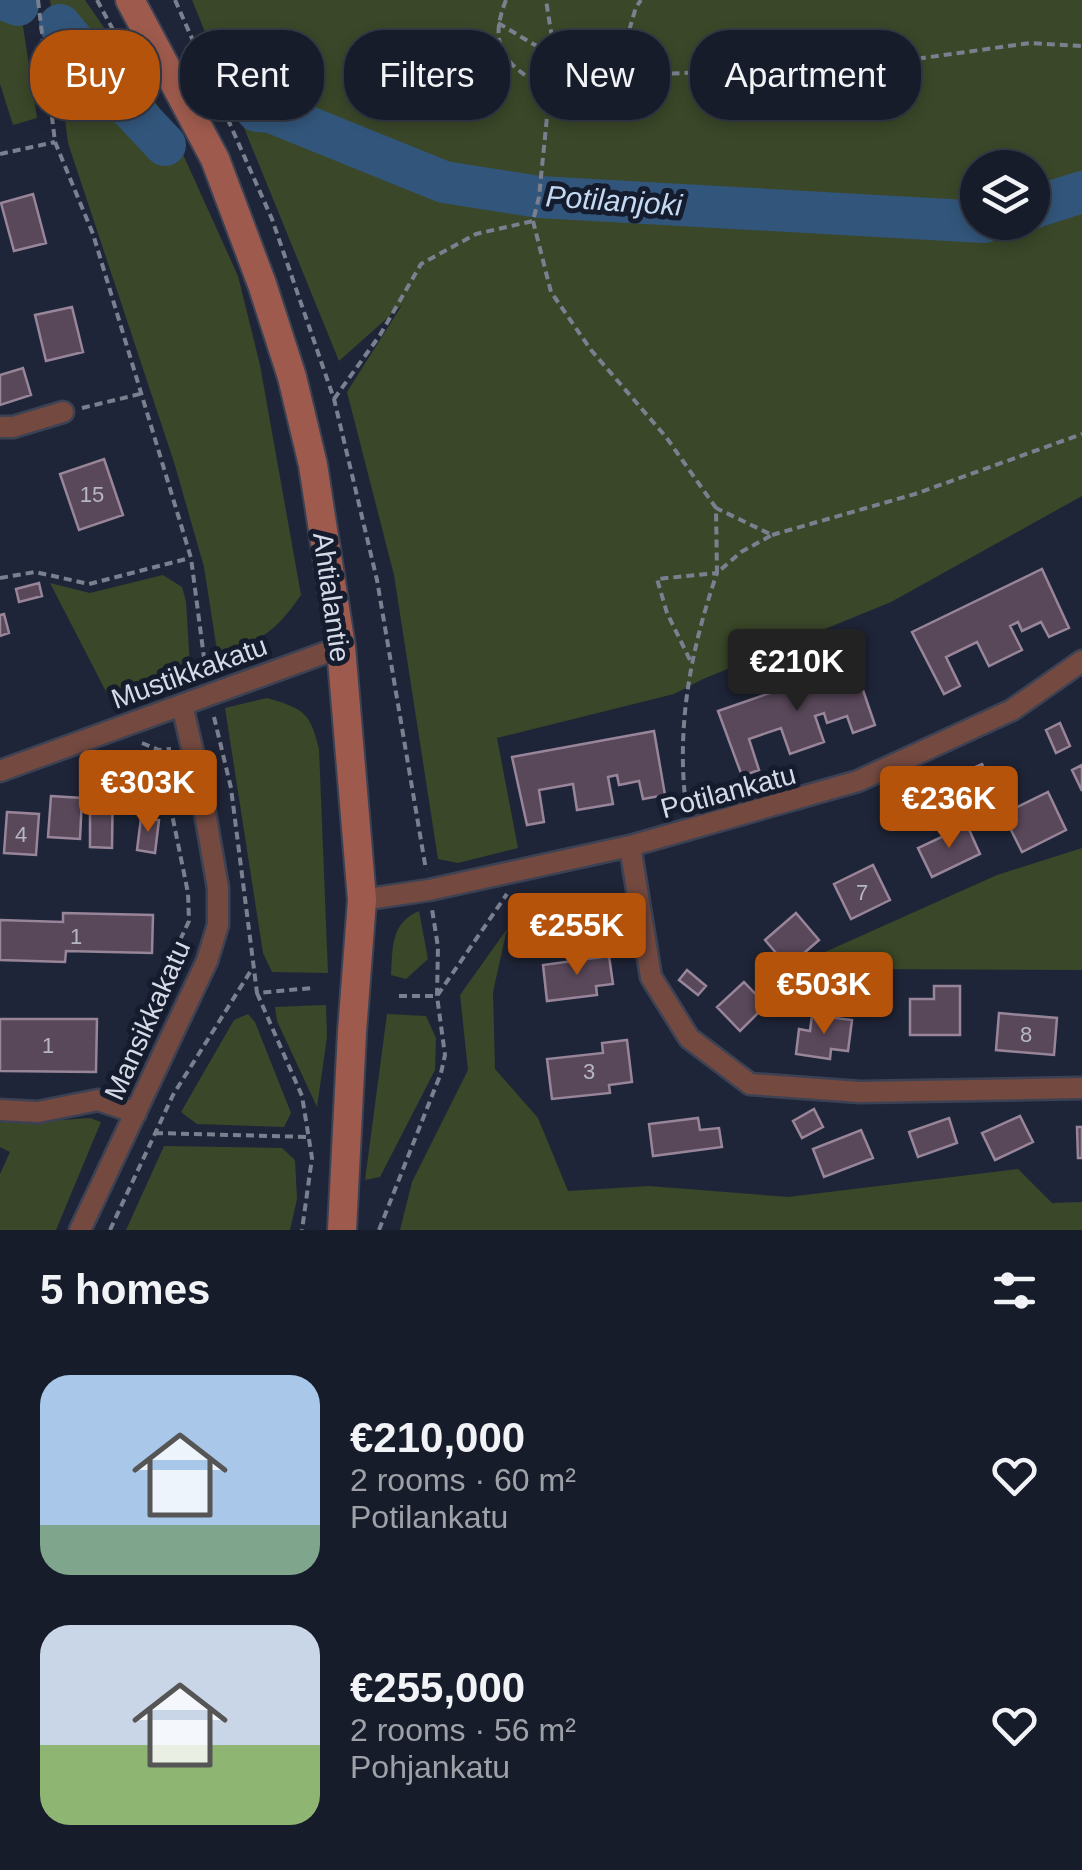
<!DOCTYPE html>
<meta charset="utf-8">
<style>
:root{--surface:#171c2a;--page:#202532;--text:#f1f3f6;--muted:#9ea1a8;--line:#363a47;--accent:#b45309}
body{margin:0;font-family:Helvetica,sans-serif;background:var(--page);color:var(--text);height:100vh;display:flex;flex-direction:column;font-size:38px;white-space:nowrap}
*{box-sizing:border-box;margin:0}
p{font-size:32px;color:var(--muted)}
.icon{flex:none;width:55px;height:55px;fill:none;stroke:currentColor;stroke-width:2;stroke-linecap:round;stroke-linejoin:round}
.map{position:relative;height:1230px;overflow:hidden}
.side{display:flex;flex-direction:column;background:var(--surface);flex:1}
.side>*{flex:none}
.hud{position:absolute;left:30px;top:30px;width:1022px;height:90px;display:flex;gap:20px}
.controls{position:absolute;left:960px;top:150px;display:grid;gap:20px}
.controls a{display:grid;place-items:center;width:90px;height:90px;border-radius:50%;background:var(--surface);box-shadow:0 5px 15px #0003,0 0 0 2px var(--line);font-size:50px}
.price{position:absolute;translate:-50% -85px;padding:0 22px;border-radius:10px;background:var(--accent);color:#fff;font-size:32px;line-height:65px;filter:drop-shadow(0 2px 5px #0008)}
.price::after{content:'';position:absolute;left:50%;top:60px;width:30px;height:22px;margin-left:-15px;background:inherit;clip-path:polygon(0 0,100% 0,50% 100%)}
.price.selected{background:#222;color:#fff}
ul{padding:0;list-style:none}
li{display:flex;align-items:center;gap:30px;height:250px;padding:0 40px}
li span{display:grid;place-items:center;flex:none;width:280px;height:200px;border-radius:30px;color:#555}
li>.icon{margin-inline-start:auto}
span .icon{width:120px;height:120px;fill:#fffc;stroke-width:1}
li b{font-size:42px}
h2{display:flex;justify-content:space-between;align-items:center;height:120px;padding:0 40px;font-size:42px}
.pill{padding:0 35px;border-radius:40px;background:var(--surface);box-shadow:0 5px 15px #0003,0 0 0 2px var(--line);font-size:35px;line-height:90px}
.pill.selected{background:var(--accent);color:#fff}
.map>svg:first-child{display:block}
.green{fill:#3a4728;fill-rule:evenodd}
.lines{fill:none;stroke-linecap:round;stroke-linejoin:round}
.river{stroke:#32567b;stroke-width:42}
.building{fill:#59485a;stroke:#988599;stroke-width:2.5}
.street-casing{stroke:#3c4254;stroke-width:25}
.secondary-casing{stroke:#3c4254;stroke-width:32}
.path{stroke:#7a808f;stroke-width:4;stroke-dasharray:8 5;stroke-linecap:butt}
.street{stroke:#734940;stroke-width:20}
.secondary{stroke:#9e5b4d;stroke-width:28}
.labels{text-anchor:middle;stroke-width:10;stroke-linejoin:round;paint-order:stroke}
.number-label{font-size:22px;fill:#b6b6c3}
.street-label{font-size:28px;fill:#d5dae6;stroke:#151c2e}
.water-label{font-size:30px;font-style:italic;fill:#c4daf2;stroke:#151c2e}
</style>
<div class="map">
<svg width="1082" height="1230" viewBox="0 0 1082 1230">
<rect width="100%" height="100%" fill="#1f2538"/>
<path class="green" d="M 0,0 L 19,0 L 37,118 L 13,125 L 0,84 Z
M 50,0 L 85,0 L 167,119 L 238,276 L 260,365 L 301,595 C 277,630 259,643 218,657 L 204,567 L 174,462 L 68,143 Z
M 192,0 L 1082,0 L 1082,496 L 891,602 L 703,679 L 674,694 L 497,738 L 518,848 L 458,863 L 438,859 L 394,575 L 347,392 L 402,305 L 339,361 ZM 978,168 L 1032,168 L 1032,222 L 978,222 Z
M 163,575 L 182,587 L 186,601 L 190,667 L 177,679 L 115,709 L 50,583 L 90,593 Z
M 267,698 C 304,709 310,712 319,749 L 328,973 L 272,972 L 263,953 L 225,708 Z
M 1082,848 L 1082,970 L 872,969 L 822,984 L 816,956 L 997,875 Z
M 419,911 L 428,959 L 406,979 L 391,975 C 393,947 390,924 419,911 Z
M 507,929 L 493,992 L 495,1069 L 538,1118 L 568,1191 L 649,1186 L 788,1197 L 1018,1169 L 1052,1203 L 1082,1202 L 1082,1230 L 400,1230 L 412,1182 L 468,1070 L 460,995 Z
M 326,1005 L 327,1037 L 317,1107 L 277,1021 L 275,1007 Z
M 248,1014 L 255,1022 L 291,1113 L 284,1127 L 197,1124 L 181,1112 L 234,1020 Z
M 387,1014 L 426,1016 L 436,1038 L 435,1070 L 380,1177 L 365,1180 Z
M 90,1118 L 101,1122 L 56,1230 L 0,1230 L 0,1174 L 10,1152 L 0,1147 L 0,1120 L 21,1123 Z
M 164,1146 L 282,1148 L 295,1160 L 297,1199 L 290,1230 L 126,1230 Z"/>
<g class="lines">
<path class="river" d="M 5,0 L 18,5
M 60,25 L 118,95 L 165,145
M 257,111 L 271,112 L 444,182 L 539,197 L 984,222
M 1032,208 L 1082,192"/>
</g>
<path class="building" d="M 33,194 L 46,243 L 14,251 L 1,203 Z
M 72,307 L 83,352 L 46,361 L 35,315 Z
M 23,368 L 31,395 L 0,405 L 0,375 Z
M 104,459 L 123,515 L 79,530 L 60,474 Z
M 1042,569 L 1069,628 L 1049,637 L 1041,622 L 1022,631 L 1018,622 L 1010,626 L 1022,650 L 989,666 L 977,642 L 946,657 L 960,686 L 944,694 L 912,632 Z
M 39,583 L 42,596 L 19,602 L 16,589 Z
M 4,614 L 9,633 L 0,636 L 0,615 Z
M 854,664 L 875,725 L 853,733 L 847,716 L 827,723 L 824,713 L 815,716 L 824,742 L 790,754 L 781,728 L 749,739 L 759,770 L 742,776 L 718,711 Z
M 1060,723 L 1070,746 L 1056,753 L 1046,730 Z
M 654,731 L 665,795 L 643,799 L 639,781 L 619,785 L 617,775 L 608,777 L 613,804 L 577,810 L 573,784 L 539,790 L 544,822 L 527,825 L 512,757 Z
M 982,764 L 995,791 L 982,797 L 968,770 Z
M 1082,765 L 1082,791 L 1072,770 Z
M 90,776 L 113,776 L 112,848 L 90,847 Z
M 1048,792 L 1066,830 L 1022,852 L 1003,814 Z
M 51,796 L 82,798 L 80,839 L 48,837 Z
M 7,812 L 39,814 L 36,855 L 4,853 Z
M 141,818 L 159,820 L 155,853 L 137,850 Z
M 967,825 L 980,854 L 932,877 L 918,848 Z
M 873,865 L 890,900 L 851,919 L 834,884 Z
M 63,913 L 153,915 L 152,953 L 66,951 L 65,962 L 0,960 L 0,920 L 63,922 Z
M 796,913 L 819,940 L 788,967 L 765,940 Z
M 609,956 L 613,984 L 596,986 L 597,995 L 547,1001 L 543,965 Z
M 687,970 L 706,986 L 698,995 L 679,980 Z
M 744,982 L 766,1005 L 740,1031 L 717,1007 Z
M 934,986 L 960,986 L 960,1035 L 910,1035 L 910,999 L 934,999 Z
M 999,1013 L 1057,1018 L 1054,1055 L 996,1050 Z
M 812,1015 L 852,1020 L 848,1051 L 831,1049 L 830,1059 L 796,1054 L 799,1029 L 810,1031 Z
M 0,1019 L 97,1019 L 96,1072 L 0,1071 Z
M 627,1040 L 632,1082 L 609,1085 L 610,1093 L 552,1099 L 547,1059 L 603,1053 L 602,1043 Z
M 814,1109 L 823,1127 L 802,1138 L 793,1121 Z
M 1020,1116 L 1033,1142 L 995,1160 L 982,1133 Z
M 698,1118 L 700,1130 L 719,1128 L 722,1147 L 653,1156 L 649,1124 Z
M 949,1118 L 957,1143 L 918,1157 L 909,1132 Z
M 1077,1127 L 1082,1127 L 1082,1158 L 1078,1158 Z
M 861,1130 L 873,1158 L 824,1177 L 813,1149 Z"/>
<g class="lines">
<g class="street-casing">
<path id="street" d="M 0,427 L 13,427 L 63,412
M 0,771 L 341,647
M 630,846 L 651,977 L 689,1038 L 750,1084 L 860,1092 L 1082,1088
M 362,900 L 429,890 L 630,846 L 858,781 L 1012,710 L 1082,661
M 0,1110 L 38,1112 L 98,1100 L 136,1113
M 80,1230 L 207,961 L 218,925 L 218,888 L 199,778 L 182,705"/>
</g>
<g class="secondary-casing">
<path id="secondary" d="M 130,0 L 215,159 L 262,284 L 292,377 L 313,465 L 341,647 L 362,900 L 352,1032 L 342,1230"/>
</g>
<path class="path" d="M 38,0 L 55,142 L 93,234 L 191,558 L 206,673
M 97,0 L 124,50
M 175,0 L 272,219 L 334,399 L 377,580 L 426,870
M 506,0 C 491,38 498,58 532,80 L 880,64 L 1030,43 L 1082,46
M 498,23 C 543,49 572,76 624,48 L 636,7 L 641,0
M 0,154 L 55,142
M 533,221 L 551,292 L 591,350 L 666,437 L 716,508 L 717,573 L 741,552 L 772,535 L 716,508
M 334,399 L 380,335 L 421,264 L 476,234 L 533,221 L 539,197 L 548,107 L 532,80 L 555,57 L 546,0
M 82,408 L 144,393
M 772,535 L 915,494 L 1082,434
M 0,578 L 35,572 L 89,584 L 190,558
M 214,717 L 231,788 L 257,993 L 312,988
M 142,743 L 159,750 L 171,749
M 686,806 C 676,725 691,649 717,573 L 657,579 L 667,613 L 690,660
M 257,993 L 302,1096 L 312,1158 L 302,1230
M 399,996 L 437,996 L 507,894
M 114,1081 L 189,921 L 188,893 L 159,750
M 155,1133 L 309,1137
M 110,1230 L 173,1095 L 252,969
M 379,1230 L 441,1073 L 445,1055 L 437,996 L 438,947 L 432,909"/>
<use href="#street" class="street"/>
<use href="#secondary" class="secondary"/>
</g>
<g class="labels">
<g class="number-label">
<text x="92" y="502">15</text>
<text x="21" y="842">4</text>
<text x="862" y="900">7</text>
<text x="76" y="944">1</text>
<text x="1026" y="1042">8</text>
<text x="48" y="1053">1</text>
<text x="589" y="1079">3</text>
</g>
<g class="street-label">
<text transform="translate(332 597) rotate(82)" y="10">Ahtialantie</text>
<text transform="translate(189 672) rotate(-20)" y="10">Mustikkakatu</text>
<text transform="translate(728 791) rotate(-15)" y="10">Potilankatu</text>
<text transform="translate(147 1020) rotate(-66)" y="10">Mansikkakatu</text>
</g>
<g class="water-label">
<text transform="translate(614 201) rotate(4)" y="10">Potilanjoki</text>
</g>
</g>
</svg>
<div class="controls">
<a><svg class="icon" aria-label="layers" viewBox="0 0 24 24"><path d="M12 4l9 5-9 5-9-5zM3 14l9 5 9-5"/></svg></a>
</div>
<b class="price selected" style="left:797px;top:714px">€210K</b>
<b class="price" style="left:148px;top:835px">€303K</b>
<b class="price" style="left:949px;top:851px">€236K</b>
<b class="price" style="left:577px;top:978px">€255K</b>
<b class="price" style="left:824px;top:1037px">€503K</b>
<div class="hud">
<a class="pill selected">Buy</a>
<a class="pill">Rent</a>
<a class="pill">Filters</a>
<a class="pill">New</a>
<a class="pill">Apartment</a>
</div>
</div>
<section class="side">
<h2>5 homes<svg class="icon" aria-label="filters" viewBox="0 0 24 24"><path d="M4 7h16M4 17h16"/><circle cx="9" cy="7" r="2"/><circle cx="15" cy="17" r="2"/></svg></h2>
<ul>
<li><span style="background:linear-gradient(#a9c7e8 75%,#7fa58c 0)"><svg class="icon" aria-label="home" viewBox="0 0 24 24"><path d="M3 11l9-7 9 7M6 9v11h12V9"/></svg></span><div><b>€210,000</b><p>2 rooms · 60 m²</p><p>Potilankatu</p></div><svg class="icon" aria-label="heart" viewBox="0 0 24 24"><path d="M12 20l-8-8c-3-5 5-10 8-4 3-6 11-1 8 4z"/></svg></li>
<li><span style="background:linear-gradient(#c9d6e8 60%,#8fb573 0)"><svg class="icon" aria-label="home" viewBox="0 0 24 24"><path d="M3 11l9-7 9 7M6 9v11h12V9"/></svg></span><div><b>€255,000</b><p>2 rooms · 56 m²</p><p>Pohjankatu</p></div><svg class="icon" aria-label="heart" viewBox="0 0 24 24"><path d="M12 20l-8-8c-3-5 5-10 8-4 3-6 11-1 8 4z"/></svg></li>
</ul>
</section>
